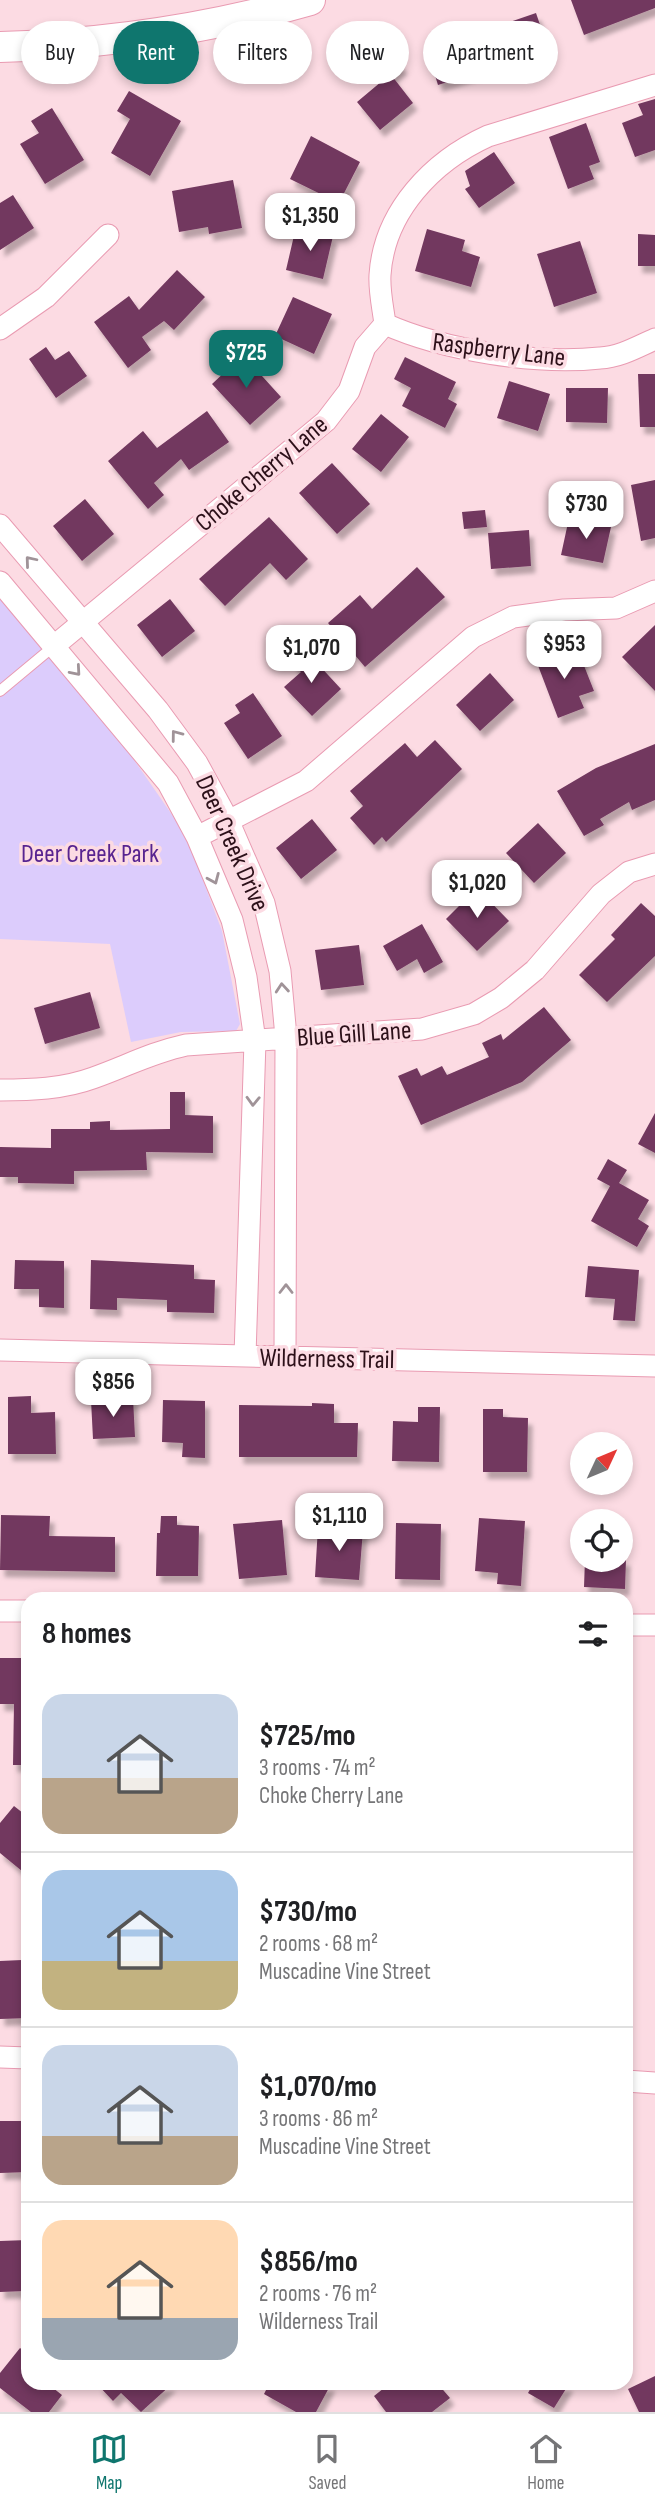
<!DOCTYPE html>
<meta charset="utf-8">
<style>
:root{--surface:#fff;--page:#f2f2f2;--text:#202124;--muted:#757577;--line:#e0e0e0;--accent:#0f766e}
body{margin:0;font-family:"Sofia Sans Condensed",sans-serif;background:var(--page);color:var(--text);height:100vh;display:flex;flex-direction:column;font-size:26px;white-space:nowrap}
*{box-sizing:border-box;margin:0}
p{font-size:23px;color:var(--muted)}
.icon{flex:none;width:38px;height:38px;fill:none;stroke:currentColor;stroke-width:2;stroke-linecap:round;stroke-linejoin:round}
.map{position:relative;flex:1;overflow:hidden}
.details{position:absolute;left:21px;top:1592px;width:612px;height:798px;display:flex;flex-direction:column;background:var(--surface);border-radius:21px;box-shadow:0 4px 10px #0003}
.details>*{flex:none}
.guide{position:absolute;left:21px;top:21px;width:614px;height:63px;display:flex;gap:14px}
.needle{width:46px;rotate:46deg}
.fabs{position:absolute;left:570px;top:1432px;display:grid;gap:14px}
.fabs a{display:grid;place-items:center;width:63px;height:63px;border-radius:50%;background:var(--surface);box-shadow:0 4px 10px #0003;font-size:35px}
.price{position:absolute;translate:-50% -60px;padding:0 16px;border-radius:14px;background:#fff;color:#222;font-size:23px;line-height:46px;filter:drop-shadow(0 2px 4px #0008)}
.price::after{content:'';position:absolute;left:50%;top:42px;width:21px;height:16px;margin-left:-10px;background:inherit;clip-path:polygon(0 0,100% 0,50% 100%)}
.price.current{background:var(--accent);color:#fff}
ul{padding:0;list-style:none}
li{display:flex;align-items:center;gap:21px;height:175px;padding:0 21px}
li+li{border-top:2px solid var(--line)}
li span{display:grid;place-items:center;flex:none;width:196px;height:140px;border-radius:21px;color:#555}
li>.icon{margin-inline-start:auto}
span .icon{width:84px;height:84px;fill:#fffc;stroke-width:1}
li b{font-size:30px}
h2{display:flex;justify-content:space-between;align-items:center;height:84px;padding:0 21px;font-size:30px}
.tag{padding:0 24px;border-radius:32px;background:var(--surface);box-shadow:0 4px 10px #0003;font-size:24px;line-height:63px}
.tag.current{background:var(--accent);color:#fff}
.dock{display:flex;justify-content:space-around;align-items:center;height:98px;border-top:2px solid var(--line);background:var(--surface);font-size:19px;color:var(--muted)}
.dock a{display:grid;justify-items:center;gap:4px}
.dock .current{color:var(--accent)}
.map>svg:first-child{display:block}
.green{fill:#dcccfc}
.building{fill:#72385f;filter:url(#shadow)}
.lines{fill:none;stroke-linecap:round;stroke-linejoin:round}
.lane-casing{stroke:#e99bb2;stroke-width:12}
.street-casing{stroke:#e99bb2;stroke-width:23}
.secondary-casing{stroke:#e99bb2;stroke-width:32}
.lane{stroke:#fff;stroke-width:10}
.street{stroke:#fff;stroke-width:21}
.secondary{stroke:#fff;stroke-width:30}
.oneway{stroke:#a09398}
.labels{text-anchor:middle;stroke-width:7;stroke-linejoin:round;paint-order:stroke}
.street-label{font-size:26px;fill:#2c1019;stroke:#fcdbe3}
.park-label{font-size:26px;fill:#582490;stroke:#fcdbe3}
</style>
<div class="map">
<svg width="655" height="2412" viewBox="0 0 655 2412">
<defs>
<filter id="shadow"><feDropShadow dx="4.5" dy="7" stdDeviation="2" flood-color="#0004"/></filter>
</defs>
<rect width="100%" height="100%" fill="#fcdbe3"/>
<path class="green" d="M 0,597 L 121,741 L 186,835 L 222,931 L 240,1024 L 236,1031 L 181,1032 L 131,1042 L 110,944 L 0,939 Z"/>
<path class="building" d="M 571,0 L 655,0 L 655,8 L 584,35 Z
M 536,13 L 549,51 L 528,58 L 525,51 L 478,67 L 479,72 L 438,85 L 428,53 L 493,32 L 492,28 Z
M 389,51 L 403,67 L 392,76 L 413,103 L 380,130 L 357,102 L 388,76 L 376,61 Z
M 129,91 L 181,121 L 150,176 L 111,153 L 130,119 L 117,111 Z
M 655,99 L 655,150 L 635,157 L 622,123 L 643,115 L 638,104 Z
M 52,108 L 84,160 L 45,184 L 20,144 L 39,133 L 31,121 Z
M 586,123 L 600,162 L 589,166 L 594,179 L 568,189 L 549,137 Z
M 311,136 L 360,162 L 339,203 L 290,179 Z
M 494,152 L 515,183 L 479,208 L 465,189 L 470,186 L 465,171 Z
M 233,180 L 242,228 L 209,234 L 208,227 L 179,232 L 172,191 Z
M 13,195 L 34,228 L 0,250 L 0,203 Z
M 296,227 L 333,236 L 323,279 L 286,270 Z
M 427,229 L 465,240 L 462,251 L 480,257 L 471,287 L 415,271 Z
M 638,234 L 655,235 L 655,266 L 638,266 Z
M 580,241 L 597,293 L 554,307 L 537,254 Z
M 177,270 L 205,297 L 174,330 L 164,321 L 142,337 L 151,350 L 128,368 L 94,322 L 129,296 L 139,310 Z
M 293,297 L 332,314 L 314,354 L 275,336 Z
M 46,347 L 55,360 L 69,351 L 87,376 L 56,398 L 29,359 Z
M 243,355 L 281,397 L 250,425 L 212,384 Z
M 405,357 L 456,382 L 448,399 L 457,404 L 445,428 L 402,406 L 411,388 L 394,379 Z
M 638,374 L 655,374 L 655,427 L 640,427 Z
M 509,381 L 550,394 L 538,431 L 497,418 Z
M 566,388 L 608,388 L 607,423 L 566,422 Z
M 207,411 L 229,442 L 189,470 L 181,459 L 154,483 L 164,495 L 148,509 L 108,461 L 143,431 L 157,448 Z
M 381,414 L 409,437 L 381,472 L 352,449 Z
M 332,463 L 370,504 L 337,534 L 299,493 Z
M 655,480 L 655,538 L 641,541 L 631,485 Z
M 85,499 L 114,534 L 82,561 L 53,526 Z
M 485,510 L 487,527 L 464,529 L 462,512 Z
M 269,517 L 308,559 L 286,580 L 270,563 L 225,606 L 199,579 Z
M 569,518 L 611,527 L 603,563 L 561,555 Z
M 529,530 L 531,566 L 491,569 L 488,533 Z
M 417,567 L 445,597 L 365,667 L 328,623 L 360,595 L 372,609 Z
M 170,599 L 195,631 L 162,657 L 137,625 Z
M 655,625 L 655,691 L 622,657 Z
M 555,648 L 560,660 L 579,653 L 594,691 L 579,696 L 584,708 L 558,718 L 534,655 Z
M 305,650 L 341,689 L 312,716 L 284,687 L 301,672 L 292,663 Z
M 490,673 L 514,700 L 480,731 L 456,705 Z
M 253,693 L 282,736 L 248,759 L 224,723 L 240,713 L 235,705 Z
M 435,740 L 462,769 L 386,842 L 382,837 L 374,845 L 350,818 L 363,806 L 350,791 L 405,743 L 417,757 Z
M 655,744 L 655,800 L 632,810 L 629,802 L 600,819 L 604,825 L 584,836 L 557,791 L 596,768 Z
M 312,819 L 337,850 L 301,879 L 276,848 Z
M 538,823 L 566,853 L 534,883 L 506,853 Z
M 477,888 L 509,921 L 477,951 L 446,919 Z
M 641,903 L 655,916 L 655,956 L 607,1002 L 579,975 L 615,939 L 611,935 Z
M 422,924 L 443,962 L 424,973 L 417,959 L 397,971 L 383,946 Z
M 359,945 L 364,985 L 321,990 L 315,950 Z
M 90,992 L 100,1028 L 45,1044 L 34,1008 Z
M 544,1007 L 571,1040 L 522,1082 L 421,1125 L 398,1076 L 417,1068 L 421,1076 L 442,1066 L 447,1075 L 489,1057 L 482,1043 L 501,1034 L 503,1040 Z
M 170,1092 L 185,1092 L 185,1115 L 213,1116 L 213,1153 L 146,1152 L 147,1170 L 74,1171 L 74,1184 L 18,1183 L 18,1177 L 0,1177 L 0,1147 L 51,1148 L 51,1129 L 90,1129 L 90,1122 L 110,1121 L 110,1130 L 170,1129 Z
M 655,1113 L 655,1153 L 638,1144 Z
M 608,1159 L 627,1170 L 619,1183 L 649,1200 L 638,1219 L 649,1226 L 637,1247 L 591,1221 L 610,1186 L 597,1179 Z
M 15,1260 L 64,1261 L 64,1308 L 39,1307 L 39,1289 L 14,1289 Z
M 91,1260 L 194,1265 L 194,1279 L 215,1280 L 214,1313 L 167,1312 L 167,1300 L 117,1298 L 117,1310 L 90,1309 Z
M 588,1266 L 639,1270 L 635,1321 L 613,1320 L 615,1299 L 585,1297 Z
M 31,1396 L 31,1413 L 55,1412 L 56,1454 L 8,1454 L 8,1397 Z
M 133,1398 L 135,1437 L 93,1439 L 91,1400 Z
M 163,1400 L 205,1401 L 205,1458 L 182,1457 L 183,1443 L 162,1442 Z
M 312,1403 L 334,1404 L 334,1423 L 358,1423 L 357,1457 L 239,1457 L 239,1405 L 312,1406 Z
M 418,1407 L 440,1407 L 439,1462 L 392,1461 L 393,1421 L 418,1422 Z
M 483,1409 L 503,1409 L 503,1417 L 528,1418 L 527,1472 L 483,1472 Z
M 1,1515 L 50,1516 L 49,1536 L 115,1537 L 115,1572 L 0,1570 Z
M 161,1516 L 177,1516 L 177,1525 L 199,1526 L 198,1576 L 156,1576 L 157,1533 L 160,1533 Z
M 479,1518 L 525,1521 L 521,1586 L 497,1584 L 498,1573 L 475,1571 Z
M 282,1520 L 287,1575 L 239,1579 L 233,1524 Z
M 396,1523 L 441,1524 L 440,1580 L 395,1579 Z
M 318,1527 L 363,1530 L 359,1580 L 315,1577 Z
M 585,1559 L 626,1559 L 625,1589 L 584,1587 Z
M 0,1658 L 28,1658 L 28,1765 L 13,1765 L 14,1704 L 0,1704 Z
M 14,1806 L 28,1817 L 28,1876 L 0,1853 L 0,1823 Z
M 22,1960 L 22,1971 L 28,1971 L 28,2018 L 0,2019 L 0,1961 Z
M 0,2121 L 28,2121 L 28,2172 L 0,2173 Z
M 28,2240 L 25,2291 L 0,2292 L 0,2241 Z
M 20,2348 L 28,2354 L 28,2384 L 48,2384 L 62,2395 L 49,2412 L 31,2412 L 0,2388 L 0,2373 Z
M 655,2376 L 655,2412 L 639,2412 L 628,2389 Z
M 97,2384 L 172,2384 L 141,2412 L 121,2393 L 113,2401 Z
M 269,2384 L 331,2384 L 316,2412 L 296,2412 L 264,2394 Z
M 389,2384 L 438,2384 L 450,2398 L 432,2412 L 386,2412 L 374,2396 Z
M 533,2384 L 569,2384 L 554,2408 L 528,2393 Z"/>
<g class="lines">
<g class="lane-casing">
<path id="lane" d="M 0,691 L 54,646"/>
</g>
<g class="street-casing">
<path id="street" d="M 385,324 C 443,350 536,365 600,358 C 620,357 637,347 655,339
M 0,329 L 46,297 L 108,235
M 0,525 L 158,710 L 197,763 L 228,820 L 264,903 L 280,971 L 286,1037 L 285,1357
M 0,582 L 168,783 L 197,837 L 232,920 L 246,977 L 255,1041 L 245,1356
M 54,646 L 326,421 L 349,391 L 365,347 L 385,324 C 383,308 379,291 380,275 C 384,211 433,161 488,136 L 655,85
M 197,837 L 306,781 L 473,637 L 513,617 L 564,610 L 616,608 L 655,591
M 0,1090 C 31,1090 63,1089 93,1078 C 127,1066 150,1053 186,1045 L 422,1029 L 474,1014 L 501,998 L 535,970 L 601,894 L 629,872 L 655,864
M 0,1350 L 655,1366
M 0,1611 L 28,1611
M 626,1625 L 655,1625
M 0,2057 L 28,2058
M 626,2081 L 655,2083"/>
</g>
<g class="secondary-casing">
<path id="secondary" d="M 0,47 C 105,44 209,29 310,0"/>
</g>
<use href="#lane" class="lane"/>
<use href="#street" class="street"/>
<use href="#secondary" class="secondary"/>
</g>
<defs><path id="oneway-chevron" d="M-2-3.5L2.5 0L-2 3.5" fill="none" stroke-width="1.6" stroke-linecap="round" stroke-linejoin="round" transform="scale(1.75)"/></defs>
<g class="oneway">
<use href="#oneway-chevron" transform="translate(30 561) rotate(-130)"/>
<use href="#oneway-chevron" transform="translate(76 671) rotate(49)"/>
<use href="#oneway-chevron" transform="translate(176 735) rotate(-127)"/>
<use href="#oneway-chevron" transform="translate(214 879) rotate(67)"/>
<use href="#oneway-chevron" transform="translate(282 988) rotate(-95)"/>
<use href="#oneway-chevron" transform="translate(253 1101) rotate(92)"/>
<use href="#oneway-chevron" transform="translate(286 1289) rotate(-90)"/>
</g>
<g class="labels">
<g class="street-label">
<text transform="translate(499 349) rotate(7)" y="9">Raspberry Lane</text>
<text transform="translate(261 473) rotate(-40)" y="9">Choke Cherry Lane</text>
<text transform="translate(233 843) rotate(66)" y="9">Deer Creek Drive</text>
<text transform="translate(354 1033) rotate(-4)" y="9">Blue Gill Lane</text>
<text transform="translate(327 1358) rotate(1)" y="9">Wilderness Trail</text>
</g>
<g class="park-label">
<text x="90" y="862">Deer Creek Park</text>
</g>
</g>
</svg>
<div class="fabs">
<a><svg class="needle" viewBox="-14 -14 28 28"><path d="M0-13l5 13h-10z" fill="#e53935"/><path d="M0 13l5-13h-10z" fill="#757577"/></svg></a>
<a><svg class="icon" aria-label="locate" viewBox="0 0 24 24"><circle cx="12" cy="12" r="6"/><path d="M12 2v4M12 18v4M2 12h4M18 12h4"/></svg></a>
</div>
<b class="price" style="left:310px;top:253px">$1,350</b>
<b class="price current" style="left:246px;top:390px">$725</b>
<b class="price" style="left:586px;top:541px">$730</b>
<b class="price" style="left:564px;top:681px">$953</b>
<b class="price" style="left:311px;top:685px">$1,070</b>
<b class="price" style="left:477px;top:920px">$1,020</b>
<b class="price" style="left:113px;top:1419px">$856</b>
<b class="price" style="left:339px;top:1553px">$1,110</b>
<div class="guide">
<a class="tag">Buy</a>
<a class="tag current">Rent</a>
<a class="tag">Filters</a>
<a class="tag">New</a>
<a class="tag">Apartment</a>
</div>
<section class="details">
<h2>8 homes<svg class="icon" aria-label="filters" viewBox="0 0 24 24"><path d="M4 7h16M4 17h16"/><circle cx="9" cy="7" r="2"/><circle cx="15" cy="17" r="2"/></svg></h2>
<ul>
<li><span style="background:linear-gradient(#c9d6e8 60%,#b9a48a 0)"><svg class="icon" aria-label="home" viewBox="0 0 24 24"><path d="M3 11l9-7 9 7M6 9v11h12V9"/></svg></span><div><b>$725/mo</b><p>3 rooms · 74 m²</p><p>Choke Cherry Lane</p></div></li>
<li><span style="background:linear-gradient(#a9c7e8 65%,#c2b280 0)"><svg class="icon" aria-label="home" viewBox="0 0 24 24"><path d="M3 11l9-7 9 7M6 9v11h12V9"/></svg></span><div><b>$730/mo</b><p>2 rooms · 68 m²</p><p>Muscadine Vine Street</p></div></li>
<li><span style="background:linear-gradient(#c9d6e8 65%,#b9a48a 0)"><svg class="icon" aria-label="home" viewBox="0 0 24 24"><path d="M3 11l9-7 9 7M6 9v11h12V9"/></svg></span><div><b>$1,070/mo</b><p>3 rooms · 86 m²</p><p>Muscadine Vine Street</p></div></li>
<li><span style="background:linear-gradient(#ffd9b3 70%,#9aa5b1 0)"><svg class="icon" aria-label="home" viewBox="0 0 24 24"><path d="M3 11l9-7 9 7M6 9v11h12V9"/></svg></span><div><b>$856/mo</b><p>2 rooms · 76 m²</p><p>Wilderness Trail</p></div></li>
</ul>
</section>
</div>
<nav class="dock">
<a class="current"><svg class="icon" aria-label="map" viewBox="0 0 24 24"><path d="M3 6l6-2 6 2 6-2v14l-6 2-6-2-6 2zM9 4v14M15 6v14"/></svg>Map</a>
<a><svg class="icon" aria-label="saved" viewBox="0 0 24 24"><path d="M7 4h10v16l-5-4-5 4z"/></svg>Saved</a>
<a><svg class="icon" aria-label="home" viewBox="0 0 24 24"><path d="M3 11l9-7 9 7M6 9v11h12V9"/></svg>Home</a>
</nav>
